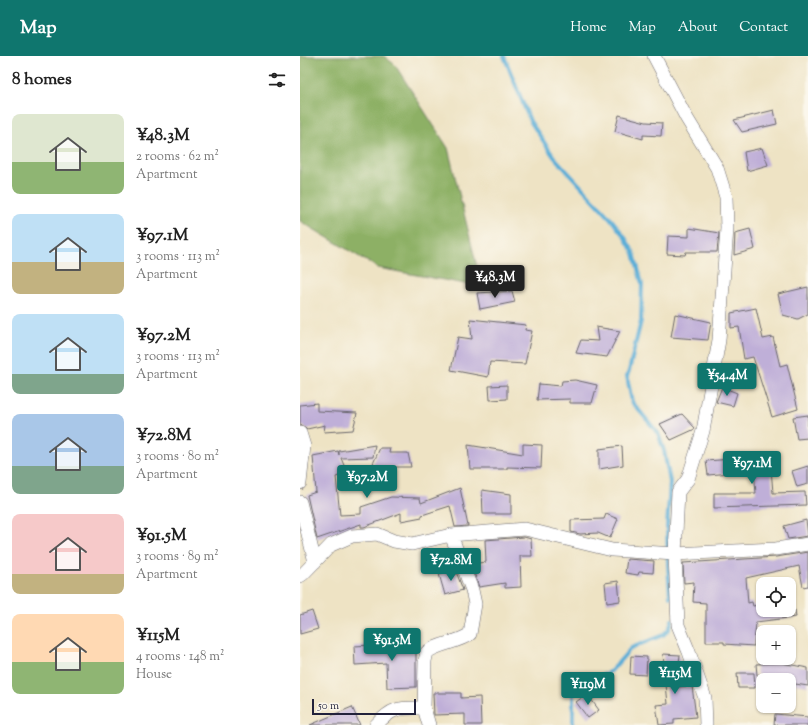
<!DOCTYPE html>
<meta charset="utf-8">
<style>
:root{--surface:#fff;--page:#f2f2f2;--text:#222;--muted:#767676;--accent:#0f766e}
body{margin:0;font-family:"Sorts Mill Goudy",serif;background:var(--page);color:var(--text);height:100vh;display:flex;flex-direction:column;font-size:15px;white-space:nowrap}
*{box-sizing:border-box;margin:0}
p{font-size:13px;color:var(--muted)}
.icon{flex:none;width:22px;height:22px;fill:none;stroke:currentColor;stroke-width:2;stroke-linecap:round;stroke-linejoin:round}
.map{position:relative;flex:1;overflow:hidden}
.panel{display:flex;flex-direction:column;background:var(--surface);width:300px}
.panel>*{flex:none}
.buttons{position:absolute;left:456px;top:521px;display:grid;gap:8px}
.buttons a{display:grid;place-items:center;width:40px;height:40px;border-radius:8px;background:var(--surface);box-shadow:0 1px 3px #0004;font-size:20px}
.scale{position:absolute;left:12px;bottom:10px;width:104px;box-sizing:border-box;padding-left:4px;border:2px solid #22223b;border-top:0;font-size:11px;line-height:14px;white-space:nowrap;color:#22223b;-webkit-text-stroke:3px #fbf7ec;paint-order:stroke}
.price{position:absolute;translate:-50% -34px;padding:0 9px;border-radius:4px;background:var(--accent);color:#fff;font-size:13px;line-height:26px;filter:drop-shadow(0 1px 2px #0008)}
.price::after{content:'';position:absolute;left:50%;top:24px;width:12px;height:9px;margin-left:-6px;background:inherit;clip-path:polygon(0 0,100% 0,50% 100%)}
.price.current{background:#222;color:#fff}
ul{padding:0;list-style:none}
li{display:flex;align-items:center;gap:12px;height:100px;padding:0 12px}
li span{display:grid;place-items:center;flex:none;width:112px;height:80px;border-radius:8px;color:#555}
li>.icon{margin-inline-start:auto}
span .icon{width:48px;height:48px;fill:#fffc;stroke-width:1}
li b{font-size:17px}
h2{display:flex;justify-content:space-between;align-items:center;height:48px;padding:0 12px;font-size:17px}
header{display:flex;align-items:center;gap:24px;box-sizing:border-box;height:56px;padding:0 20px;background:var(--accent);color:#fff}
header strong{font-size:19px}
nav{display:flex;gap:22px;margin-inline-start:auto;font-size:14px}
main{display:flex;flex:1;min-height:0}
.map>svg:first-child{display:block}
.forest{fill:#8db065;stroke:#586950}
.lines{fill:none;stroke-linecap:round;stroke-linejoin:round}
.stream{stroke:#5caed7;stroke-width:4}
.building{fill:#bfafd8}
.minor-casing{stroke:#69666b;stroke-width:14}
.minor{stroke:#fff;stroke-width:13}
</style>
<header>
<strong>Map</strong>
<nav><a>Home</a><a>Map</a><a>About</a><a>Contact</a></nav>
</header>
<main>
<section class="panel">
<h2>8 homes<svg class="icon" aria-label="filters" viewBox="0 0 24 24"><path d="M4 7h16M4 17h16"/><circle cx="9" cy="7" r="2"/><circle cx="15" cy="17" r="2"/></svg></h2>
<ul>
<li><span style="background:linear-gradient(#dfe7d0 60%,#8fb573 0)"><svg class="icon" aria-label="home" viewBox="0 0 24 24"><path d="M3 11l9-7 9 7M6 9v11h12V9"/></svg></span><div><b>¥48.3M</b><p>2 rooms · 62 m²</p><p>Apartment</p></div></li>
<li><span style="background:linear-gradient(#bfe0f5 60%,#c2b280 0)"><svg class="icon" aria-label="home" viewBox="0 0 24 24"><path d="M3 11l9-7 9 7M6 9v11h12V9"/></svg></span><div><b>¥97.1M</b><p>3 rooms · 113 m²</p><p>Apartment</p></div></li>
<li><span style="background:linear-gradient(#bfe0f5 75%,#7fa58c 0)"><svg class="icon" aria-label="home" viewBox="0 0 24 24"><path d="M3 11l9-7 9 7M6 9v11h12V9"/></svg></span><div><b>¥97.2M</b><p>3 rooms · 113 m²</p><p>Apartment</p></div></li>
<li><span style="background:linear-gradient(#a9c7e8 65%,#7fa58c 0)"><svg class="icon" aria-label="home" viewBox="0 0 24 24"><path d="M3 11l9-7 9 7M6 9v11h12V9"/></svg></span><div><b>¥72.8M</b><p>3 rooms · 80 m²</p><p>Apartment</p></div></li>
<li><span style="background:linear-gradient(#f6c9c9 75%,#c2b280 0)"><svg class="icon" aria-label="home" viewBox="0 0 24 24"><path d="M3 11l9-7 9 7M6 9v11h12V9"/></svg></span><div><b>¥91.5M</b><p>3 rooms · 89 m²</p><p>Apartment</p></div></li>
<li><span style="background:linear-gradient(#ffd9b3 60%,#8fb573 0)"><svg class="icon" aria-label="home" viewBox="0 0 24 24"><path d="M3 11l9-7 9 7M6 9v11h12V9"/></svg></span><div><b>¥115M</b><p>4 rooms · 148 m²</p><p>House</p></div></li>
</ul>
</section>
<div class="map">
<svg width="508" height="669" viewBox="0 0 508 669">
<rect width="100%" height="100%" fill="#fbf7ec"/>
<filter id="ink" filterUnits="userSpaceOnUse"><feTurbulence type="fractalNoise" baseFrequency=".025" numOctaves="2"/><feDisplacementMap in="SourceGraphic" scale="8" xChannelSelector="R" yChannelSelector="G"/><feConvolveMatrix kernelMatrix="1 2 1 2 8 2 1 2 1" color-interpolation-filters="sRGB"/></filter>
<filter id="wash" filterUnits="userSpaceOnUse"><feTurbulence type="fractalNoise" baseFrequency=".012" numOctaves="4" result="noise"/><feDisplacementMap in="SourceGraphic" scale="16" xChannelSelector="R" yChannelSelector="G"/><feGaussianBlur stdDeviation="0.9" result="paint"/><feColorMatrix in="noise" values="0 0 0 0 0 0 0 0 0 0 0 0 0 0 0 0 0 1.4 0 .05"/><feComposite in="paint" operator="in"/></filter>
<g filter="url(#wash)">
<rect width="100%" height="100%" fill="#eee3c4"/>
<path class="forest" d="M 0,0 L 84,0 L 95,9 L 148,92 L 182,231 L 78,212 L 0,165 Z"/>
<g class="lines">
<path class="stream" d="M 204,0 L 230,65 L 254,101 L 311,163 L 324,180 L 334,197 L 342,228 L 341,265 L 329,315 L 327,320 L 332,346 L 358,377 L 364,395 L 370,426 L 367,471 L 368,508 L 370,541
M 273,669 L 273,633 L 311,615 L 331,592 L 363,579 L 369,573 L 372,564"/>
</g>
<g id="blocks">
<path class="building" d="M 474,54 L 477,68 L 442,76 L 434,64 Z
M 319,59 L 346,66 L 362,67 L 361,80 L 343,79 L 343,83 L 315,75 Z
M 462,92 L 468,109 L 447,115 L 444,96 Z
M 389,172 L 419,177 L 417,196 L 386,196 L 385,199 L 367,198 L 368,180 L 389,181 Z
M 450,173 L 455,193 L 434,199 L 435,177 Z
M 508,231 L 508,258 L 498,263 L 483,259 L 478,238 Z
M 212,235 L 215,246 L 180,253 L 177,237 Z
M 456,252 L 463,283 L 473,281 L 480,310 L 487,308 L 498,353 L 472,361 L 453,301 L 444,303 L 439,271 L 431,272 L 431,257 Z
M 375,258 L 411,266 L 408,284 L 371,281 Z
M 170,263 L 226,269 L 225,274 L 232,275 L 225,308 L 190,306 L 188,321 L 151,314 L 158,281 L 172,283 Z
M 296,271 L 320,275 L 307,301 L 276,297 L 281,284 L 298,285 Z
M 275,324 L 297,329 L 292,347 L 270,347 L 270,343 L 237,344 L 239,328 L 261,330 L 262,325 Z
M 207,329 L 207,343 L 190,344 L 189,330 Z
M 422,331 L 437,337 L 433,350 L 416,346 Z
M 17,347 L 17,355 L 57,357 L 53,374 L 24,376 L 25,369 L 7,373 L 5,371 L 0,369 L 0,349 Z
M 382,358 L 395,372 L 395,373 L 371,384 L 360,368 Z
M 508,359 L 508,382 L 497,383 L 493,361 Z
M 223,388 L 242,389 L 241,412 L 207,411 L 207,413 L 170,413 L 168,389 L 223,398 Z
M 75,389 L 73,401 L 41,402 L 47,417 L 36,421 L 40,459 L 61,458 L 61,451 L 91,441 L 120,442 L 121,447 L 160,432 L 168,470 L 155,471 L 150,450 L 122,459 L 122,461 L 101,465 L 101,457 L 64,471 L 61,471 L 61,468 L 17,483 L 7,439 L 16,436 L 13,400 L 38,395 L 39,399 L 39,395 Z
M 322,390 L 323,409 L 299,413 L 299,393 Z
M 80,392 L 90,392 L 89,397 L 108,397 L 111,411 L 87,411 L 86,413 L 71,412 Z
M 470,400 L 473,437 L 505,436 L 506,449 L 414,452 L 414,437 L 456,437 L 454,415 L 408,419 L 406,405 Z
M 508,410 L 508,428 L 497,431 L 492,415 Z
M 182,434 L 211,438 L 211,458 L 183,458 Z
M 306,458 L 318,463 L 310,482 L 298,477 L 280,478 L 271,476 L 271,464 L 304,463 Z
M 506,464 L 508,480 L 488,483 L 484,470 Z
M 224,481 L 231,483 L 232,500 L 220,500 L 221,531 L 205,532 L 205,527 L 179,531 L 171,508 L 186,506 L 185,484 Z
M 508,496 L 508,530 L 503,531 L 499,510 L 446,522 L 448,547 L 452,546 L 453,550 L 463,548 L 463,554 L 495,554 L 496,561 L 456,566 L 454,590 L 424,588 L 424,586 L 406,586 L 406,547 L 393,546 L 394,526 L 384,527 L 383,507 L 476,501 Z
M 327,503 L 354,505 L 353,517 L 339,516 L 338,519 L 325,517 Z
M 155,513 L 163,534 L 145,539 L 139,518 Z
M 318,525 L 320,545 L 307,547 L 305,527 Z
M 12,555 L 18,573 L 0,578 L 0,559 Z
M 90,586 L 116,586 L 116,631 L 87,632 L 86,607 L 55,609 L 54,590 L 90,588 Z
M 363,598 L 380,599 L 376,631 L 392,630 L 396,661 L 374,663 L 374,668 L 359,669 L 356,649 L 368,648 Z
M 331,600 L 347,601 L 346,619 L 330,618 Z
M 482,607 L 508,612 L 508,630 L 489,627 L 489,624 L 487,624 L 488,618 L 457,619 L 456,608 Z
M 437,617 L 454,617 L 455,632 L 438,632 Z
M 133,637 L 161,637 L 161,642 L 180,641 L 181,669 L 165,669 L 165,658 L 134,659 Z
M 287,638 L 299,654 L 288,662 L 276,646 Z
M 52,651 L 60,669 L 10,669 Z
M 475,658 L 508,661 L 508,669 L 474,669 Z"/>
</g>
</g>
<g filter="url(#ink)">
<use href="#blocks" fill-opacity="0" stroke="#69666b" stroke-width="1"/>
<g class="lines">
<g class="minor-casing">
<path id="minor" d="M 354,0 L 386,61 L 417,112 L 426,141 L 427,172 L 419,284 L 403,375 L 388,423 L 378,436 L 375,498 L 378,569 L 389,596 L 405,642 L 406,669
M 0,377 L 4,390 L 0,427
M 0,446 L 15,506
M 0,520 L 3,518 L 31,489 L 52,480 L 77,478 L 94,485 L 112,488 L 151,479 L 225,473 L 312,494 L 375,498 L 476,493 L 508,488
M 76,669 C 94,650 100,652 124,652
M 129,669 L 124,652 L 125,605 L 127,596 C 140,587 157,587 170,578 L 175,548 L 172,534 L 151,479"/>
</g>
<use href="#minor" class="minor"/>
</g>
</g>
</svg>
<div class="buttons">
<a><svg class="icon" aria-label="locate" viewBox="0 0 24 24"><circle cx="12" cy="12" r="6"/><path d="M12 2v4M12 18v4M2 12h4M18 12h4"/></svg></a>
<a>+</a>
<a>−</a>
</div>
<div class="scale">50 m</div>
<b class="price current" style="left:195px;top:243px">¥48.3M</b>
<b class="price" style="left:427px;top:341px">¥54.4M</b>
<b class="price" style="left:452px;top:429px">¥97.1M</b>
<b class="price" style="left:67px;top:443px">¥97.2M</b>
<b class="price" style="left:151px;top:526px">¥72.8M</b>
<b class="price" style="left:92px;top:606px">¥91.5M</b>
<b class="price" style="left:375px;top:639px">¥115M</b>
<b class="price" style="left:288px;top:650px">¥119M</b>
</div>
</main>
